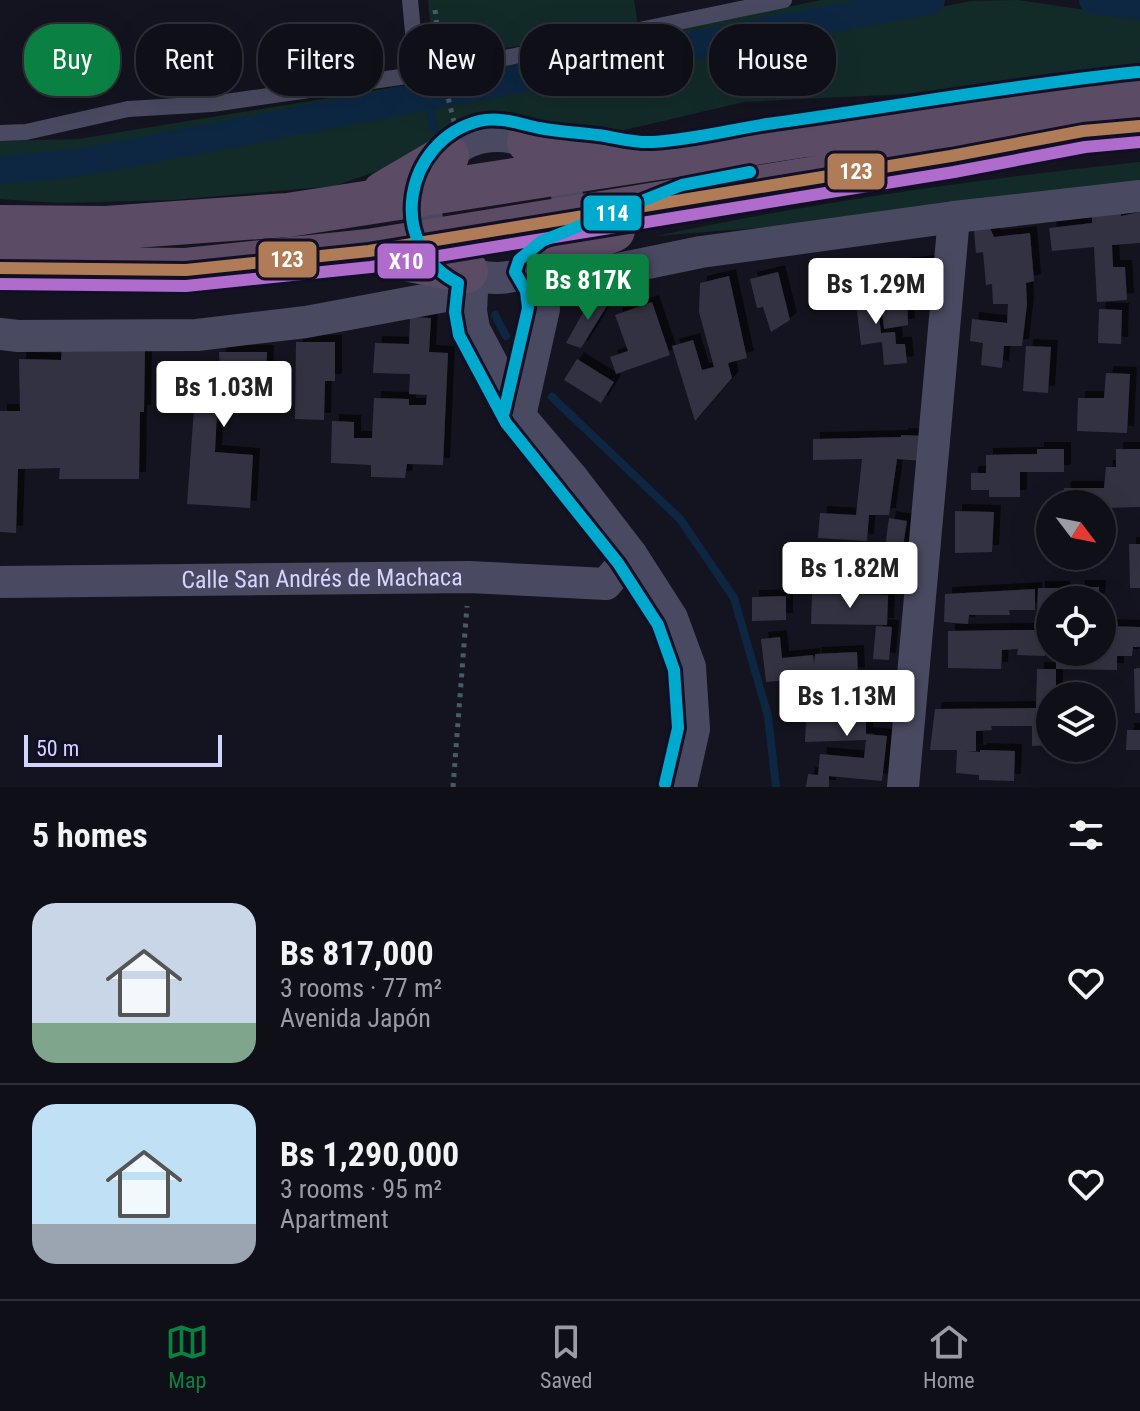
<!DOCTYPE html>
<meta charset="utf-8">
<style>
:root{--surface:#0f0f18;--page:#181821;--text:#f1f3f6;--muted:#9b9ca2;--line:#2f2f37;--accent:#0b8043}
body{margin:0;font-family:"Roboto Condensed",sans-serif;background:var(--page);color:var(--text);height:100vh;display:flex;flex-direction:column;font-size:30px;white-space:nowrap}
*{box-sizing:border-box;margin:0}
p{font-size:26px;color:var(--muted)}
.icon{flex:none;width:44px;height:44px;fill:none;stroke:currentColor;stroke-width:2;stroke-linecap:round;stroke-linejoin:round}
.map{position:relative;height:787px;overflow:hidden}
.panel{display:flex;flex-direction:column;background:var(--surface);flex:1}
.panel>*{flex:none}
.banner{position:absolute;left:24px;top:24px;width:1092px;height:72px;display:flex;gap:16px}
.needle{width:52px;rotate:122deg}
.fabs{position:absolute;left:1036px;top:490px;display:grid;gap:16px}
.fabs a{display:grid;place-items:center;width:80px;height:80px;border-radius:50%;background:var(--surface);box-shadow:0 8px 32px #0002,0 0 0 2px var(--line);font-size:40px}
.scale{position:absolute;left:24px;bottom:20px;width:198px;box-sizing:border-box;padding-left:8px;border:4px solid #d3d4ff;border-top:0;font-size:22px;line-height:28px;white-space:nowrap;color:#d3d4ff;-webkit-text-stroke:6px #100f25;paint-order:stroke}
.price{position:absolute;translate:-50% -68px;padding:0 18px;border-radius:8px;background:#fff;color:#222;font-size:26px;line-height:52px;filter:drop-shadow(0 2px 4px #0008)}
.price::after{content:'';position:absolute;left:50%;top:48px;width:24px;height:18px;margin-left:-12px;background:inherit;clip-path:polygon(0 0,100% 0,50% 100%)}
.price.current{background:var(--accent);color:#fff}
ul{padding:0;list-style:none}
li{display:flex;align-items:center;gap:24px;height:200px;padding:0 32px}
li+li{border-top:2px solid var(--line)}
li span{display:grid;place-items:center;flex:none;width:224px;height:160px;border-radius:24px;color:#555}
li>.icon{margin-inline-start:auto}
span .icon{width:96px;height:96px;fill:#fffc;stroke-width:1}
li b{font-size:34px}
h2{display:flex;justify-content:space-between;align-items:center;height:96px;padding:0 32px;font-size:34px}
.tag{padding:0 28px;border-radius:32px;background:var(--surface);box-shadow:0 8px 32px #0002,0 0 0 2px var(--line);font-size:28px;line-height:72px}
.tag.current{background:var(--accent);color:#fff}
.menu{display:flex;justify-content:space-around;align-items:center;height:112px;border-top:2px solid var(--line);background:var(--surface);font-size:22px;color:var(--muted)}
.menu a{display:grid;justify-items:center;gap:4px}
.menu .current{color:var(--accent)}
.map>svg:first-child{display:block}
.green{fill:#122b29}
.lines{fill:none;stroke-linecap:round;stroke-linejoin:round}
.stream{stroke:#0d2743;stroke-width:8}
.canal{stroke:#0d2743;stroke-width:28}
.building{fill:#323242;filter:url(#shadow)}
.path{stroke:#4a5b65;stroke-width:5;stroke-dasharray:4 6;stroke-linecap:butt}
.lane{stroke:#494a61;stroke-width:16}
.street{stroke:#494a61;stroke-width:32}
.highway{stroke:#5c4b64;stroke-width:44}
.bus-1-casing{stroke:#100f25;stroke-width:18}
.bus-2-casing{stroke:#100f25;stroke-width:18}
.bus-3-casing{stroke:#100f25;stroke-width:18}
.bus-1{stroke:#b07c57;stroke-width:12}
.bus-2{stroke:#b06ccc;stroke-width:12}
.bus-3{stroke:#00a9ce;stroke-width:12}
.labels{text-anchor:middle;stroke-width:8;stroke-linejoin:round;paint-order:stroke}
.street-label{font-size:24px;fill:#d3d4ff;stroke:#100f25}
.line-badge{stroke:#100f25;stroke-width:3}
.badge-label{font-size:22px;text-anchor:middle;font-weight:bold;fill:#fff}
</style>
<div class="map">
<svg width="1140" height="787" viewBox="0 0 1140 787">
<defs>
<filter id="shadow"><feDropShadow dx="7" dy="-7" stdDeviation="0" flood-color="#0009"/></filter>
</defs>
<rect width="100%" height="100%" fill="#141420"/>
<path class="green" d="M 428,0 L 634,0 L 638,26 L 434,60 Z
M 821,0 L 891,0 L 446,89 L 94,152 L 0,162 L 0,141 L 78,139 L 438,80 Z
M 1018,0 L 1140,18 L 1140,63 L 907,94 L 744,102 L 590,138 L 560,134 L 510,118 L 489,116 L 445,135 L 389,167 L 334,186 L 173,200 L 59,203 L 0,199 L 0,180 L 68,176 L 436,108 L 971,1 Z
M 1140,162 L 1140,183 L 779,226 L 656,236 C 816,202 977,179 1140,162 Z"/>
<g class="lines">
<path class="stream" d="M 427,97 L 434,128
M 495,315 L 506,336
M 552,397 L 680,519 L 734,598 L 768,716 L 776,787"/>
<path class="canal" d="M 1093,0 L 1140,6
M 0,170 L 78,163 L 931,0"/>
</g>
<path class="building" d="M 1121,207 L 1121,216 L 1140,212 L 1140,243 L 1112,245 L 1113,267 L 1125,267 L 1127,300 L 1097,302 L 1094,247 L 1052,251 L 1049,228 L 1092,223 L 1092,213 Z
M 990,228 L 994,237 L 1030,233 L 1034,281 L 1026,283 L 1027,304 L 1022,346 L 1004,346 L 1002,368 L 981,365 L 983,343 L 970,341 L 972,319 L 1007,323 L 1008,304 L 993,304 L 992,284 L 986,285 L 983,252 L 976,253 L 974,230 Z
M 928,262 L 930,285 L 883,291 L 881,267 Z
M 778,272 L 790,320 L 771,332 L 763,307 L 757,308 L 750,279 Z
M 729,276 L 747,358 L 728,363 L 732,378 L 695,421 L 672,346 L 693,340 L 702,370 L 714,367 L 699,312 L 700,283 Z
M 875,283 L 881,333 L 895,332 L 896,344 L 905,344 L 907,363 L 884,365 L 882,342 L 861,345 L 854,285 Z
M 907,290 L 908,325 L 884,329 L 880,294 Z
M 613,296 L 581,348 L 566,343 L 586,307 L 601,297 Z
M 652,302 L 670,355 L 616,374 L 610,357 L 628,351 L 615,315 Z
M 1099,309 L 1122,310 L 1121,344 L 1098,343 Z
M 410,317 L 431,318 L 429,352 L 448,353 L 443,465 L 407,464 L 405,478 L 371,477 L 371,465 L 331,463 L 332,421 L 354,422 L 354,438 L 372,438 L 374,398 L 409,399 L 409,405 L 426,405 L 427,395 L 409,394 L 410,374 L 373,373 L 375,343 L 409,344 Z
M 296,342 L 335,342 L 335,381 L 325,381 L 324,420 L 295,419 Z
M 1026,346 L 1051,347 L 1048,393 L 1023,391 Z
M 62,348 L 145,350 L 144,412 L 140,412 L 139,479 L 59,479 L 60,468 L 18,469 L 16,533 L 0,532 L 0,411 L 20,411 L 19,359 L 61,360 Z
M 219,352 L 267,352 L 265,412 L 217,412 L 215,452 L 253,455 L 250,508 L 187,504 L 197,368 L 220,370 Z
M 577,359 L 614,382 L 601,403 L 564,380 Z
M 1106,373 L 1130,374 L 1127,433 L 1077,431 L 1078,398 L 1104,398 Z
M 901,435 L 926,436 L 924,461 L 897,459 L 889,515 L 869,515 L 867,541 L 818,538 L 820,513 L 856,515 L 862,459 L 813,460 L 813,439 L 901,437 Z
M 1037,449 L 1064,449 L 1064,472 L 1020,472 L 1020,497 L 989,497 L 989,490 L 971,490 L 971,473 L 986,473 L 986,455 L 1037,454 Z
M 1116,449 L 1140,449 L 1140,507 L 1102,508 L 1102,504 L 1063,504 L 1064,488 L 1104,488 L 1106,467 L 1116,467 Z
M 955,511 L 994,512 L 992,552 L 955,553 Z
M 889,518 L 907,521 L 901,558 L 884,555 Z
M 1129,544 L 1140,544 L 1140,588 L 1130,588 Z
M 813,556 L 864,557 L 863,580 L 812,578 Z
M 883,564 L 898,566 L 895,591 L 880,589 Z
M 1078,587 L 1099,587 L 1098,600 L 1077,600 Z
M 1038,588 L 1063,588 L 1063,600 L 1050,600 L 1050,612 L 1037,612 Z
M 1035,589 L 1035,610 L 1009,610 L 1010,615 L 969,615 L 968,624 L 944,622 L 945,594 Z
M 812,594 L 888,595 L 887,625 L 811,624 Z
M 786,596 L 786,620 L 752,621 L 752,597 Z
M 876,626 L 892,627 L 889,660 L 873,659 Z
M 1102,626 L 1140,627 L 1140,647 L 1133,647 L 1132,656 L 1117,656 L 1117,670 L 1056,669 L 1056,652 L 1102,652 Z
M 1017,630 L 1045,630 L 1045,656 L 1017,655 L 1018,649 L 1002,650 L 1001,669 L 948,668 L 948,631 Z
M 780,637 L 782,658 L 813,655 L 814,665 L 815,654 L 857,652 L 858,674 L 766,682 L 761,639 Z
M 1140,668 L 1140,713 L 1135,713 L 1134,669 Z
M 1037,669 L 1056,669 L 1056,696 L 1050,696 L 1050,745 L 1032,746 L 1032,726 L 991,726 L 992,730 L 976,731 L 976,751 L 965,751 L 980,752 L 980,750 L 1015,751 L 1014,781 L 979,780 L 979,775 L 956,773 L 957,750 L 930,750 L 935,709 L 1036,708 Z
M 871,694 L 891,695 L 889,716 L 869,714 L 869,719 L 866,719 L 866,734 L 887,736 L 882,781 L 829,776 L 829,787 L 806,787 L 808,774 L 818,775 L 820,754 L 864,758 L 866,740 L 805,742 L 807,701 L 868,699 L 869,714 Z
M 1127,730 L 1140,730 L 1140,750 L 1126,750 Z"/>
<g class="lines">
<path class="path" d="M 435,10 L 440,52
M 446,89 L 454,122
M 453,787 L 467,606"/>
<path class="lane" d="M 410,0 L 417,74
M 0,133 L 26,132 L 128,109 L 212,104 L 442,71 L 784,0"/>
<g class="street">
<circle cx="497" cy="207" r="71"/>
<path d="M 541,262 L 554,272 L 584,276 L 701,252 L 954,217 L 1140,196"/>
<path d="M 477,275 L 472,291 L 471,311 L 474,329 L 520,416 L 571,476 L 631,554 L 672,618 L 690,667 L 694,729 L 681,787"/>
<path d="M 0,334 L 18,336 L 197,335 L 306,322 L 472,291"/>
<path d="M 520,416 L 544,309 L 542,285 L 531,270"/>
<path id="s1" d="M 0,582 L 469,577 L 606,584 L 631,554"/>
<path d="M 903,787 L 954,217"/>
</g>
<path class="highway" d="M 529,142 L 604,152
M 384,193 L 447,156
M 0,227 L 106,228 L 288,215 L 909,119 L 1140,88
M 548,256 L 613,230
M 394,257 L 466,271
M 0,268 L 186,270 L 369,251 L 951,156 L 1083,131 L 1140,126"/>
<g class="bus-1-casing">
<path id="bus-1" d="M 0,268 L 186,270 L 369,251 L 951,156 L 1083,131 L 1140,126"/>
</g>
<g class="bus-2-casing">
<path id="bus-2" d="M 0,284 L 186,286 L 371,267 L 954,172 L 1085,147 L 1140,142"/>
</g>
<g class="bus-3-casing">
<path id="bus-3" d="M 504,412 L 528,308 L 526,291 L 515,272 L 519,260 L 542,241 L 682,185 L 750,172
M 665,784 L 678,728 L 674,670 L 658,625 L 618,563 L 506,423 L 459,335 L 455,312 L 458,283 C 385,246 403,141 479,121 C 499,116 520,124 539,128 C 561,132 583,133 605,136 C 621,139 637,143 653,142 C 691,140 729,130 767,124 C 891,107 1014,85 1138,72"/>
</g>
<use href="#bus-1" class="bus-1"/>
<use href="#bus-2" class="bus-2"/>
<use href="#bus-3" class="bus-3"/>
</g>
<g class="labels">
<g class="street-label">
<text dy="8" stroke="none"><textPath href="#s1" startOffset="322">Calle San Andrés de Machaca</textPath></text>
</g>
</g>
<g class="line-badge">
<rect x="826" y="152" width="60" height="39" rx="8" fill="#b07c57"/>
<rect x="582" y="194" width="61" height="38" rx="8" fill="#00a9ce"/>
<rect x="257" y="240" width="61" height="39" rx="8" fill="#b07c57"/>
<rect x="376" y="242" width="61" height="38" rx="8" fill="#b06ccc"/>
</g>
<g class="badge-label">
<text x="856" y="179">123</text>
<text x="612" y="221">114</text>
<text x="287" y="267">123</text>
<text x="406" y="269">X10</text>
</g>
</svg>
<div class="fabs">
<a><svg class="needle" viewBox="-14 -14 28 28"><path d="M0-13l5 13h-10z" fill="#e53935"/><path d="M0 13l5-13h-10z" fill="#9b9ca2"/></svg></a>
<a><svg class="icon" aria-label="locate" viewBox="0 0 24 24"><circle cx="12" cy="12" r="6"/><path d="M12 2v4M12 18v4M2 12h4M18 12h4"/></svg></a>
<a><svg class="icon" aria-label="layers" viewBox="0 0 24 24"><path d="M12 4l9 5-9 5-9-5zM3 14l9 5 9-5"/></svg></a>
</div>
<div class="scale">50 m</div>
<b class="price current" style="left:588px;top:322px">Bs 817K</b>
<b class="price" style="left:876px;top:326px">Bs 1.29M</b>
<b class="price" style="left:224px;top:429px">Bs 1.03M</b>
<b class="price" style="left:850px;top:610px">Bs 1.82M</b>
<b class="price" style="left:847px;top:738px">Bs 1.13M</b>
<div class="banner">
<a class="tag current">Buy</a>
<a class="tag">Rent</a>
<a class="tag">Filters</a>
<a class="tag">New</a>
<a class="tag">Apartment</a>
<a class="tag">House</a>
</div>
</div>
<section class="panel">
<h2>5 homes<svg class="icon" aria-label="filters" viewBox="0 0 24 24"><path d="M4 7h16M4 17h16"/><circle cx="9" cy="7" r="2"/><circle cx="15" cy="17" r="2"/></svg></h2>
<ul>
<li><span style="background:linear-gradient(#c9d6e8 75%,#7fa58c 0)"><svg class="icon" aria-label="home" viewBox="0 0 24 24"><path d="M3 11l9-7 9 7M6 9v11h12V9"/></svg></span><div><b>Bs 817,000</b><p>3 rooms · 77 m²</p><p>Avenida Japón</p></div><svg class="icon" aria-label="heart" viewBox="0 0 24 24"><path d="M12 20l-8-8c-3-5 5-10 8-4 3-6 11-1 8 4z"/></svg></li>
<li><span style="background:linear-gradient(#bfe0f5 75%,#9aa5b1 0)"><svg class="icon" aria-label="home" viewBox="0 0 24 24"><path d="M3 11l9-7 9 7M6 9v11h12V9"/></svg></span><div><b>Bs 1,290,000</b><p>3 rooms · 95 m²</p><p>Apartment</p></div><svg class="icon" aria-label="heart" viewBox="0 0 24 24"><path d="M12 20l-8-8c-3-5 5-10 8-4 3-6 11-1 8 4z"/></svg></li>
</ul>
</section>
<nav class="menu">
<a class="current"><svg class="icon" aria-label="map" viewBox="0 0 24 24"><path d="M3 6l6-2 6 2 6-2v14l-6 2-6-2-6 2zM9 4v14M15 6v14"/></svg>Map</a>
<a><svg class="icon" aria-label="saved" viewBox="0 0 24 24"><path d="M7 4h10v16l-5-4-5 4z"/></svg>Saved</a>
<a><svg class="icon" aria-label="home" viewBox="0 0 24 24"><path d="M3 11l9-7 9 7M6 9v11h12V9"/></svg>Home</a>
</nav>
